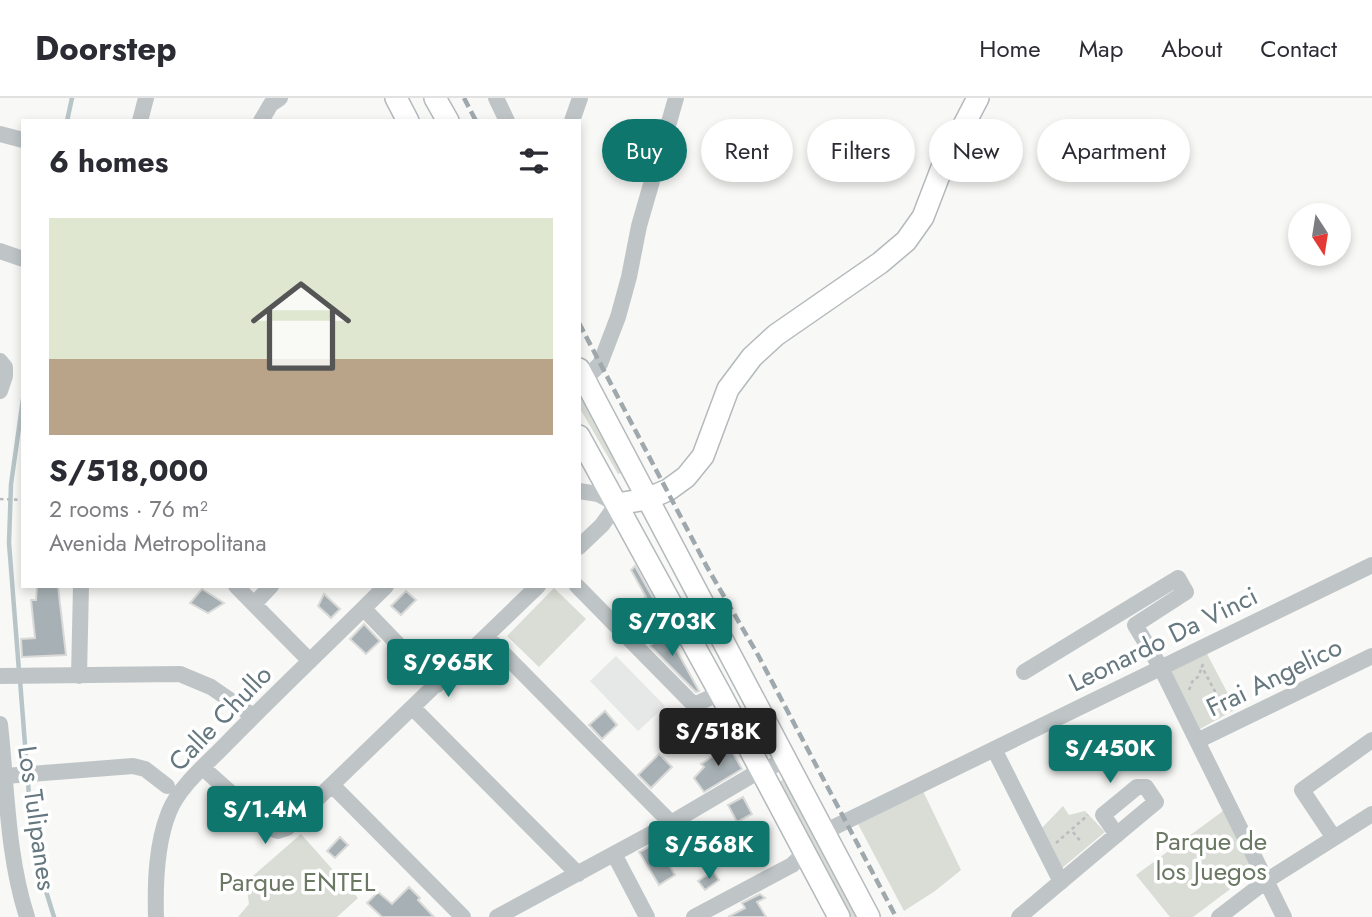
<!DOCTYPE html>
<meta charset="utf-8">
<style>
:root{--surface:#fff;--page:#f7f7f7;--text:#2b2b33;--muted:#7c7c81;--line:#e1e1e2;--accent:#0f766e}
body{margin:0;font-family:Jost,sans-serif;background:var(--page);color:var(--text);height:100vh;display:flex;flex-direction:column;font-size:26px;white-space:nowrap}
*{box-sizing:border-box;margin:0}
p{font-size:23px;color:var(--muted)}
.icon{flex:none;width:38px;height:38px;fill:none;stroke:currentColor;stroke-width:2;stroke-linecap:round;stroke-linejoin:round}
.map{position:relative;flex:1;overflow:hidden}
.sheet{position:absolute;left:21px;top:21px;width:560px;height:469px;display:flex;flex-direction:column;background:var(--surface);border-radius:0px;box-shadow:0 4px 10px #0003}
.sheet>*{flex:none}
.top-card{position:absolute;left:602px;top:21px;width:665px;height:63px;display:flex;gap:14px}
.needle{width:46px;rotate:168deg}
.fabs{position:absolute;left:1288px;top:105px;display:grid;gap:14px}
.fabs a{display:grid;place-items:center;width:63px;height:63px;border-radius:50%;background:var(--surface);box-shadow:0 4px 10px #0003;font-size:35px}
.price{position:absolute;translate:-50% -60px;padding:0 16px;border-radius:7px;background:var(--accent);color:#fff;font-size:23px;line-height:46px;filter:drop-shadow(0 2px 4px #0008)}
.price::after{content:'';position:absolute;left:50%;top:42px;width:21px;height:16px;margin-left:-10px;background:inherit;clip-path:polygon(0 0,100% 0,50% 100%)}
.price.current{background:#222;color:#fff}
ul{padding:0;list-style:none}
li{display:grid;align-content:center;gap:14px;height:371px;padding:0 28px}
li span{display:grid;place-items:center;height:217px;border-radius:0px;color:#555}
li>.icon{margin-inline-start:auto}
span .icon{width:126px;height:126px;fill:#fffc;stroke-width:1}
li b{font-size:30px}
h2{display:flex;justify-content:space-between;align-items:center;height:84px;padding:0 28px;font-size:30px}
.chip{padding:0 24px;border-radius:32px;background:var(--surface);box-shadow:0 4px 10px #0003;font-size:24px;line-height:63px}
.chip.current{background:var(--accent);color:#fff}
header{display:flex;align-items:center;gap:42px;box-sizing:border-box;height:98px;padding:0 35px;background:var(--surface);border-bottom:2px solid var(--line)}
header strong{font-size:33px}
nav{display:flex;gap:38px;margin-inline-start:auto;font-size:24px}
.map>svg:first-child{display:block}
.built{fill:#e6e8e7}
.green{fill:#d9ddd5}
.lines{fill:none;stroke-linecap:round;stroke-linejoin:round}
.stream{stroke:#b8c5c8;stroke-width:4.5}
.building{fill:#a7b1b5;stroke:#dadad8;stroke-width:2}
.major-casing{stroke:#b3b9bc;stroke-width:24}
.path{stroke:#b8bcbe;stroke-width:2.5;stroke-dasharray:3.5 3.5;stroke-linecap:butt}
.minor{stroke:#bfc5c7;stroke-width:16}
.major{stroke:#fff;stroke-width:21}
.rail{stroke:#9fa8ac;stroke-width:4.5;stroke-dasharray:10 5;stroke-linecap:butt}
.labels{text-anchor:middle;stroke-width:7;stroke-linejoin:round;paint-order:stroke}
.street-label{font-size:26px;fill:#65787f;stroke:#fff}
.park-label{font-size:26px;fill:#6a7864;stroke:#fff}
</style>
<header>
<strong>Doorstep</strong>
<nav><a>Home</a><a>Map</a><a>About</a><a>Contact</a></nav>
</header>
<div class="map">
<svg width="1372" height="819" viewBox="0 0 1372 819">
<rect width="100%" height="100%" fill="#f8f8f6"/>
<path class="built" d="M 616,558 L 665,608 L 638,633 L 590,583 Z"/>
<path class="green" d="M 579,290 L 628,373 L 618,376 L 579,309 Z
M 554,490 L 586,521 L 539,569 L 507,538 Z
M 1206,554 L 1236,611 L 1200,631 L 1169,571 Z
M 787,679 L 859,819 L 847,819 L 776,686 Z
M 923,693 L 961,772 L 935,793 L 904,813 L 858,726 Z
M 1063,708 L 1069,717 L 1085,713 L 1105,734 L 1062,770 L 1040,732 Z
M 1223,713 L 1253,774 L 1193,819 L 1170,819 L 1136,777 Z
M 301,736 L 358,800 L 337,819 L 238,819 L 249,806 L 246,784 Z"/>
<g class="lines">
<path class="stream" d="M 67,23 L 72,0
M 19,573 L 9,445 L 11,386 L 23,301
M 20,582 L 30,711 L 41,777 L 54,819"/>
</g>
<path class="building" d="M 635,468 L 658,509 L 660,522 L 647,527 L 638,504 L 646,499 L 631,472 Z
M 37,488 L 58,488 L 66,557 L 22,559 L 21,541 L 35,540 L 31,502 L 36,502 Z
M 202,491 L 224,505 L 208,515 L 190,505 Z
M 406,493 L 416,502 L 401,517 L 391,508 Z
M 324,496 L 340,511 L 331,520 L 318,508 Z
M 364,526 L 380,543 L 366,556 L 350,541 Z
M 665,531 L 699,593 L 696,594 L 650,548 Z
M 605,613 L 617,627 L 602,641 L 589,627 Z
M 726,643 L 742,671 L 704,694 L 694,680 L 704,669 L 701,666 L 713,658 Z
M 659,656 L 672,669 L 651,690 L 638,677 Z
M 743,699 L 752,716 L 737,724 L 728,707 Z
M 340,739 L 348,747 L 335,760 L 327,753 Z
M 656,745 L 675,777 L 659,787 L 639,754 Z
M 713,773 L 719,782 L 705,792 L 698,783 Z
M 409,789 L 420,800 L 418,802 L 434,819 L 382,819 L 367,805 L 378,794 L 392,806 Z
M 760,796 L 765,800 L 757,804 L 766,819 L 728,819 L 745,810 L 742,805 Z"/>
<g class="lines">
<g class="major-casing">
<path id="major" d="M 396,0 L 408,23
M 435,0 L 448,23
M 579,271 L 869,819
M 579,338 L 720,595 L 839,819
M 617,406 L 647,401 L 668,392 L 686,379 L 703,358 L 728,291 L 752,259 L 776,237 L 880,165 L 906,143 L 923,119 L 943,67 L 978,0"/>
</g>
<path class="path" d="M 0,401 L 23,402
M 1203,566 L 1202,569 L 1225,612
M 1189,592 L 1193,582 L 1198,579 L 1202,569
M 1073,734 L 1082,745
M 1056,745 L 1088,717"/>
<path class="minor" d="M 496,0 L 507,23
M 140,23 L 146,0
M 261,23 L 271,6 L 280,0
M 572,23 L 580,0
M 0,36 L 23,42
M 0,153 L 23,161
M 0,263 L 5,269 L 5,278 L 0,293
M 585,281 L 600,266 L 618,219 L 629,179 L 639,128 L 676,0
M 579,393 L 598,396 L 617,406 L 602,427 L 579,449
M 236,488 L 310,563
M 577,488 L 694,607 L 720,595
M 255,505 L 271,488
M 364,511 L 437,587
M 487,539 L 671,725
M 1024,574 L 1178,480 L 1186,494 L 1135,527 L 1161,570 L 1284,819
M 0,578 L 180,576 L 211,589 L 253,618
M 79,578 L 81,488
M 413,610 L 578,776
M 0,626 C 7,690 7,757 27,819
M 1197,643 L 1372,558
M 994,651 L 1061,784
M 203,670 L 270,730 L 278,733 L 287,730 L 538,488
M 5,678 L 133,668 L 145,671 L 167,688
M 332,687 L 463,819
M 824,734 L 1372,467
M 1334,740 L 1302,692 L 1372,642
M 614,756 L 647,819
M 156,819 C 155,785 156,746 169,714 C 179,688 208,665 227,645 C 279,592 333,541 386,488
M 497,819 L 671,725 L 761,672 L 786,663
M 694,819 L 792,767 L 805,755
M 1019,819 C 1064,781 1110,742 1156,704 L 1146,689 L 1137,689 L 1103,717 L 1117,737
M 1219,819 L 1266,783 L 1372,716"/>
<use href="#major" class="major"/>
<path class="rail" d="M 464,0 L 476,23
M 579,225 L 707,469 L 758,557 L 896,819"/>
</g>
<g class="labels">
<g class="street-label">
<text transform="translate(1163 541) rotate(-26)" y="9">Leonardo Da Vinci</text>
<text transform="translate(1274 579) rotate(-26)" y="9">Frai Angelico</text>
<text transform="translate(220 620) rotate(-46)" y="9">Calle Chullo</text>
<text transform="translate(37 720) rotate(82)" y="9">Los Tulipanes</text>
</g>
<g class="park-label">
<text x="1211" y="752">Parque de<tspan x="1211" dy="30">los Juegos</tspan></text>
<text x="297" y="793">Parque ENTEL</text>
</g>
</g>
</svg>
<div class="fabs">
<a><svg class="needle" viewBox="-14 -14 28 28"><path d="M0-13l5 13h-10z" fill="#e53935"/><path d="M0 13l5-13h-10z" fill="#7c7c81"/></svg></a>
</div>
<b class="price" style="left:672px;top:560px">S/703K</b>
<b class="price" style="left:448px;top:601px">S/965K</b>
<b class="price current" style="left:718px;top:670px">S/518K</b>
<b class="price" style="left:1110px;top:687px">S/450K</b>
<b class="price" style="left:265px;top:748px">S/1.4M</b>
<b class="price" style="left:709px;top:783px">S/568K</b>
<div class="top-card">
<a class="chip current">Buy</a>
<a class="chip">Rent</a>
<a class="chip">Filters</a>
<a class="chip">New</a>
<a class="chip">Apartment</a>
</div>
<section class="sheet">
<h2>6 homes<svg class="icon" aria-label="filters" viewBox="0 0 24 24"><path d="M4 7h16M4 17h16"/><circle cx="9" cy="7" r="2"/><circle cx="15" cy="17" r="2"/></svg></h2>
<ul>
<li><span style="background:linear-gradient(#dfe7d0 65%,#b9a48a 0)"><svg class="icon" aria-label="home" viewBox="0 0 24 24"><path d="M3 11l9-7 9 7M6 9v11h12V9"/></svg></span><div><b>S/518,000</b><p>2 rooms · 76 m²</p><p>Avenida Metropolitana</p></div></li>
</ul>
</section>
</div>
